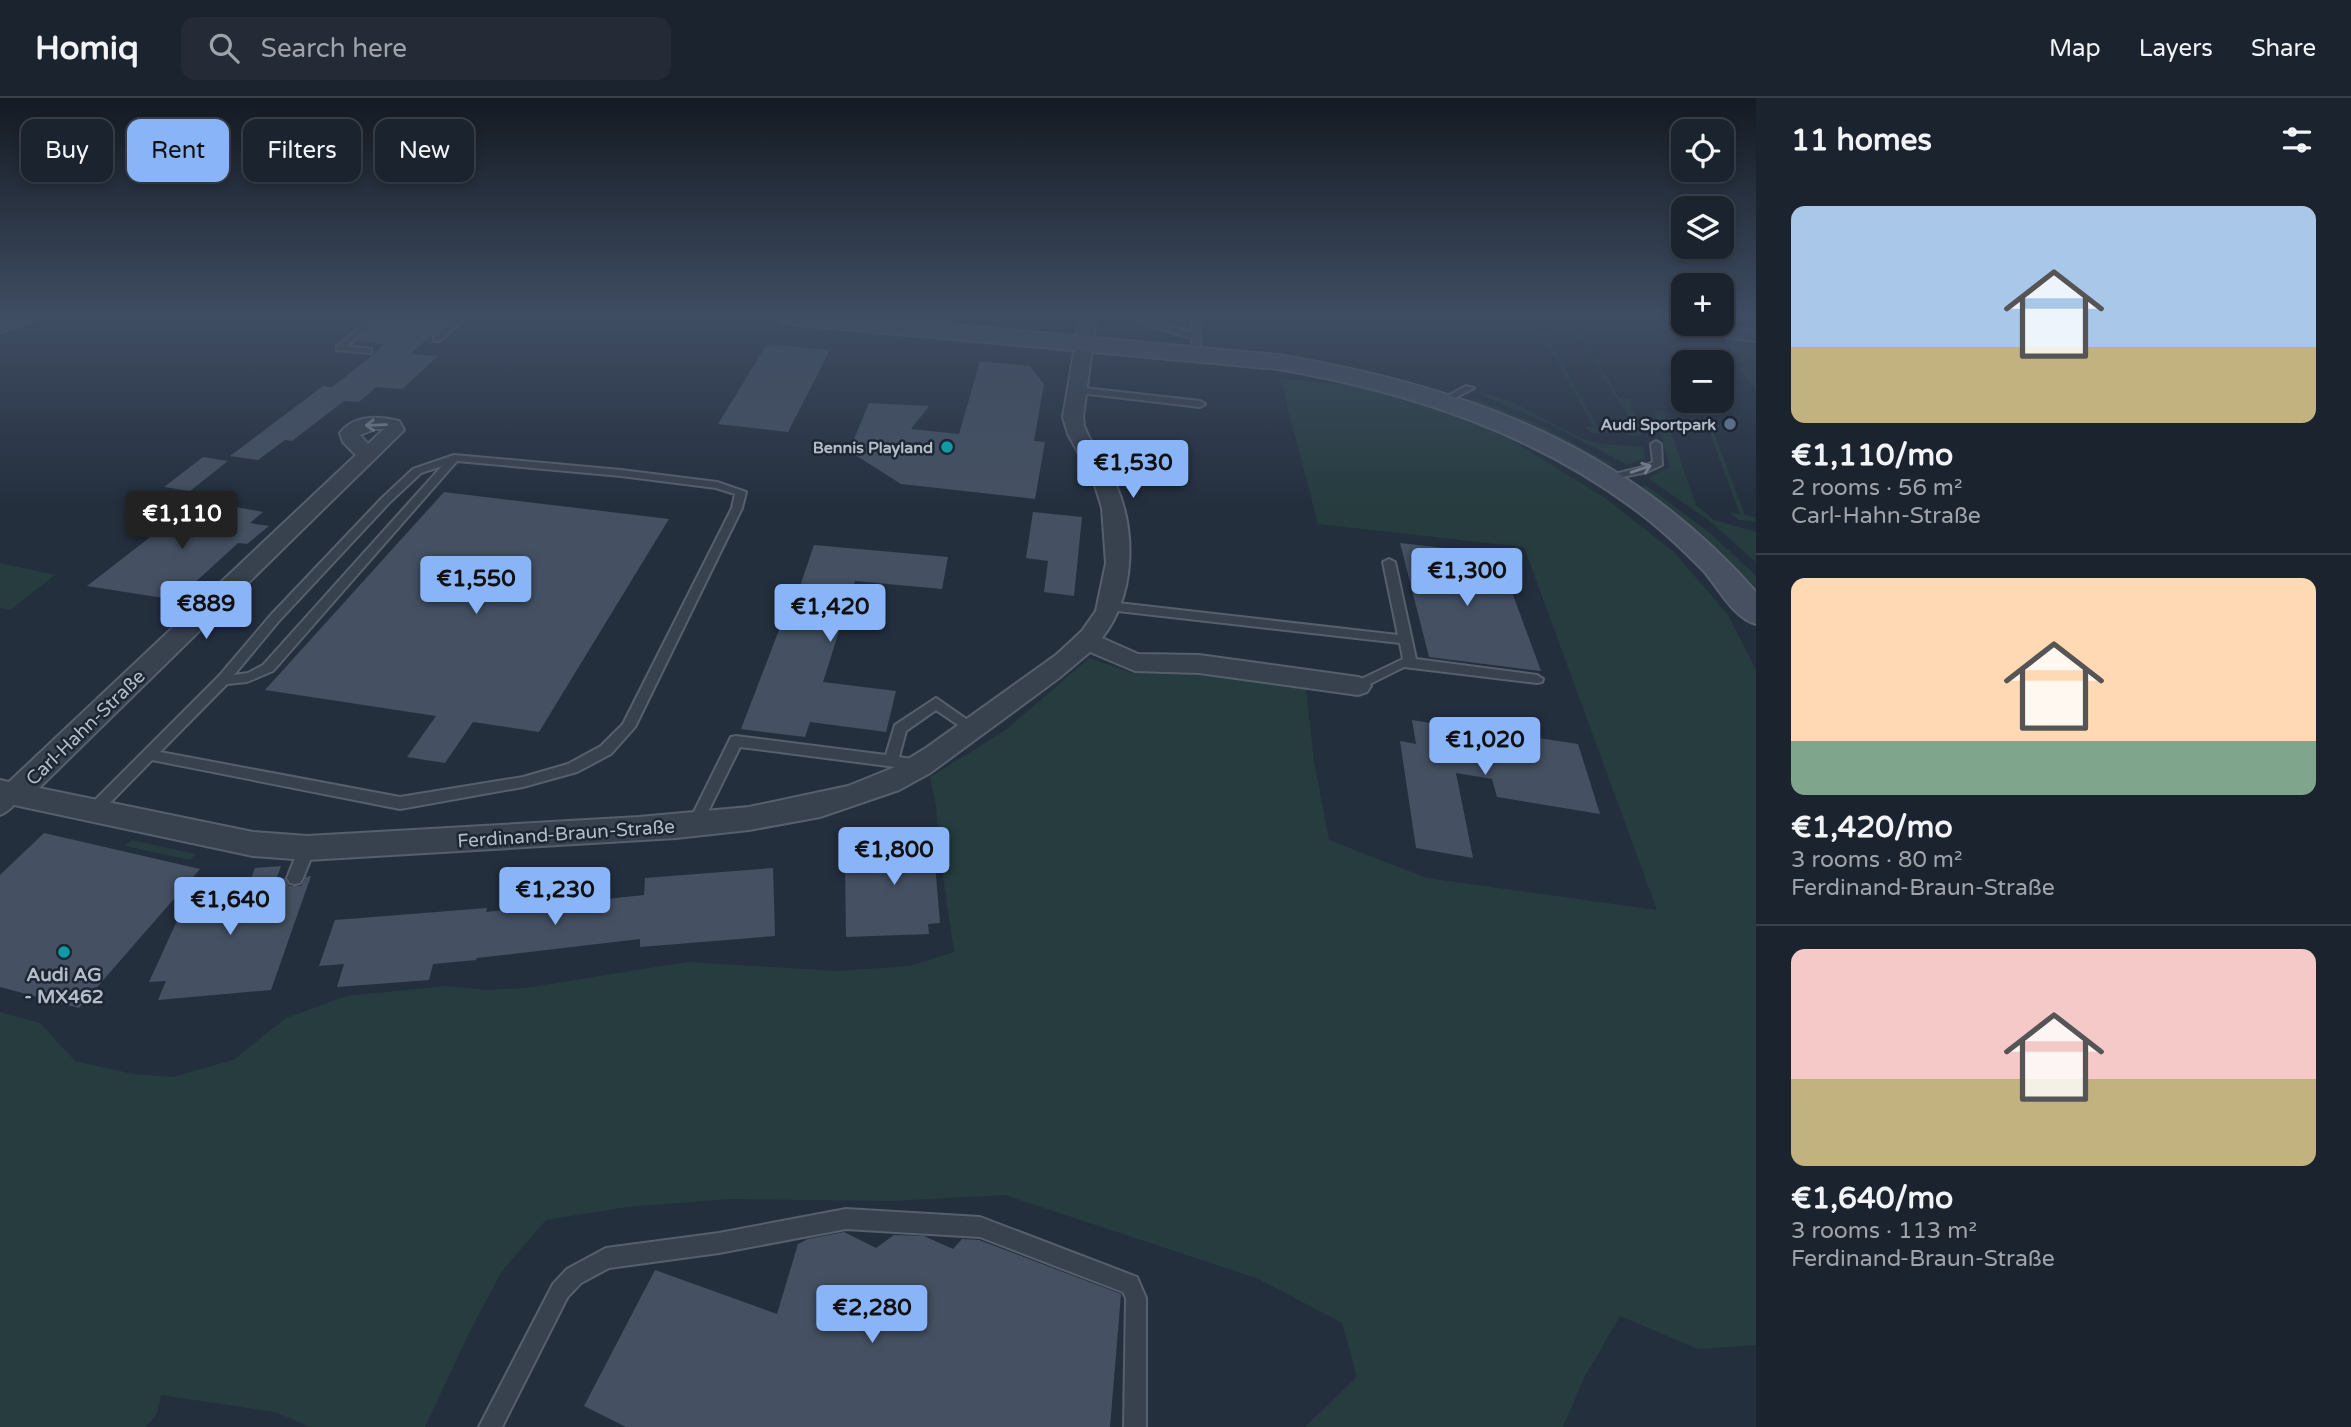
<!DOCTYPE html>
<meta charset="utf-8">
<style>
:root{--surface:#1b232e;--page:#242b36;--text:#f1f3f6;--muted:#a0a4aa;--line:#39404a;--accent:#8ab4f8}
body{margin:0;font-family:"Varela Round",sans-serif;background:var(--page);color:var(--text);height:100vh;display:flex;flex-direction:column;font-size:26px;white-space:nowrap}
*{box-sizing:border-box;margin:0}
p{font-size:23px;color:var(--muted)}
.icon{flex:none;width:38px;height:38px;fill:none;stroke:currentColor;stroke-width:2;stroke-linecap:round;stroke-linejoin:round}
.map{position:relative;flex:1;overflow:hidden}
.details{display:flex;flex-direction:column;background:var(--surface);width:595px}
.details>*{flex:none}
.hud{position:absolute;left:21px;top:21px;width:665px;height:63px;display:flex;gap:14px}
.controls{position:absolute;left:1671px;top:21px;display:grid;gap:14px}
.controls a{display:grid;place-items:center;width:63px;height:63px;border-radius:14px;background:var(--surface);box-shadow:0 4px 10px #0003,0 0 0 2px var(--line);font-size:35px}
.price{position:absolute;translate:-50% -60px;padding:0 16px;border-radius:7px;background:var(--accent);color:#111;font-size:23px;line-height:46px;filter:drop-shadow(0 2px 4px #0008)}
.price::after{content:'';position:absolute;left:50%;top:42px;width:21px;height:16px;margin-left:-10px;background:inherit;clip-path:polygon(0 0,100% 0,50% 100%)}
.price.current{background:#222;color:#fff}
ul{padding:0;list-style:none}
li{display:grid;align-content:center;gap:14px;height:371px;padding:0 35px}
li+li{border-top:2px solid var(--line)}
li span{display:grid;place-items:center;height:217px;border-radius:14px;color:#555}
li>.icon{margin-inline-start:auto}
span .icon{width:126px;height:126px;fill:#fffc;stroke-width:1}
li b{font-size:30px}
h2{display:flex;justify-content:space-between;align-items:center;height:84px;padding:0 35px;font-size:30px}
.chip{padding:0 24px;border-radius:14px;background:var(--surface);box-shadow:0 4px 10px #0003,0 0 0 2px var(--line);font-size:24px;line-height:63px}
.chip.current{background:var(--accent);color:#111}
header{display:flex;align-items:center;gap:42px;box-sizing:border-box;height:98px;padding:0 35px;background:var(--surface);border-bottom:2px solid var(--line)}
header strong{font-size:33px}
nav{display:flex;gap:38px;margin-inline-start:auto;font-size:24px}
.search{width:490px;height:63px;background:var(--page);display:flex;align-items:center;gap:18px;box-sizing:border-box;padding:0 24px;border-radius:14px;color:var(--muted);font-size:26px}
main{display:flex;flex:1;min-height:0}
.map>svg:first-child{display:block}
.green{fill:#263c3f}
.building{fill:#455162}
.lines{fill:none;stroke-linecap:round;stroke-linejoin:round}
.lane-casing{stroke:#565f6c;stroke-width:4}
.street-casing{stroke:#565f6c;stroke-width:4}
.secondary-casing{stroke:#565f6c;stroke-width:4}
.lane{fill:#38414e;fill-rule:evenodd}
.street{fill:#38414e;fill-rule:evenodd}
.secondary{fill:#465061;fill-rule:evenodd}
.oneway{stroke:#7c8592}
.service-dot{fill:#5c6f8a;stroke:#1d2633;stroke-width:2.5}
.culture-dot{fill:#0f9aa8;stroke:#1d2633;stroke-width:2.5}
.labels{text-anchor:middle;stroke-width:5;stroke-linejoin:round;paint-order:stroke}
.far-poi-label{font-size:16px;font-weight:bold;fill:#b4bcc9;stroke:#1d2633;text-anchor:end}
.street-label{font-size:19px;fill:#b4bcc9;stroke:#1d2633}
.poi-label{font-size:19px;font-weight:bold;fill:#b4bcc9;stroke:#1d2633}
</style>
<header>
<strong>Homiq</strong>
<div class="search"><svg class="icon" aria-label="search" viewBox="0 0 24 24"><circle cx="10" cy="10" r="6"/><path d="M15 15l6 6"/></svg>Search here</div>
<nav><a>Map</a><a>Layers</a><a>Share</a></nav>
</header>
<main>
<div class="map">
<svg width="1756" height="1329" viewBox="0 0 1756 1329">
<rect width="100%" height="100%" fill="#242f3e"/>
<path class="green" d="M 1532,219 L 1535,219 L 1598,330 L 1608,331 L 1607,335 L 1593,335 L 1584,329 L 1594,329 Z
M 1567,219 L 1570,219 L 1619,300 L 1630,301 L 1641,338 L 1628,337 L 1626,333 L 1637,333 Z
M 1671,219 L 1683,219 L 1684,226 L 1695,226 L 1719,237 L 1756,247 L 1756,292 L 1738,269 L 1745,267 L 1724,241 L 1713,240 L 1701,232 L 1664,222 L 1673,222 Z
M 1280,280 L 1364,289 L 1452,315 L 1508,340 L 1605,400 L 1674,454 L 1728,517 L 1756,572 L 1756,1247 L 1698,1251 L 1620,1218 L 1584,1280 L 1563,1329 L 1305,1329 L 1357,1279 L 1342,1225 L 1259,1181 L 1005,1097 L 892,1103 L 729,1101 L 627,1109 L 546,1122 L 502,1173 L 469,1235 L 425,1329 L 310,1329 L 275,1314 L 161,1297 L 157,1315 L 146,1329 L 0,1329 L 0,914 L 40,925 L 75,963 L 133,976 L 173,979 L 233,962 L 286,920 L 347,898 L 446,888 L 488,892 L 525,890 L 687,864 L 838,873 L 910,868 L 954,854 L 939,751 L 936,708 L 930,679 L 1006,632 L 1089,560 L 1133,575 L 1154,573 L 1245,582 L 1306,591 L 1314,663 L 1329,742 L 1427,780 L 1657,812 L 1524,449 L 1318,426 Z
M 1479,296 C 1515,297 1555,332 1589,343 C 1605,348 1626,347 1643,349 L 1645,360 L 1627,367 L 1554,328 Z
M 1472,299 L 1546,330 L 1615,368 L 1599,365 L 1569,347 L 1475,305 Z
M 1693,303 L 1708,306 L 1714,311 L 1704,309 L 1745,417 L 1756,419 L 1755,423 L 1739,422 L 1728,414 L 1740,416 L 1700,309 L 1689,307 Z
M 1654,312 L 1664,314 L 1696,407 L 1714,422 L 1756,434 L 1756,464 L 1708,422 L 1648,380 L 1670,369 Z
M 1641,388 L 1647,388 L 1710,435 L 1756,478 L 1756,491 L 1698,435 Z
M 0,465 L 55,477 L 10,512 L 0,510 Z
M 131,742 L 196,756 L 190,762 L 125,748 Z"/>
<path class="building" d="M 385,219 L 409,222 L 412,219 L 453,219 L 410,256 L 438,258 L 402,291 L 376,289 L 359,304 L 344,303 L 292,343 L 285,342 L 258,362 L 230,358 L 323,288 L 332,289 L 373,257 L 383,246 L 357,243 Z
M 767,246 L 830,252 L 788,334 L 718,326 Z
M 980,263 L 1030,268 L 1044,286 L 1034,343 L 1045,344 L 1035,401 L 901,386 L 849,353 L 869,305 L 929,308 L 911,331 L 959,336 Z
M 203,359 L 228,363 L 190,393 L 164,389 Z
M 444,394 L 669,421 L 539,634 L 473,624 L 445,665 L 407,659 L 436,618 L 265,592 Z
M 198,402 L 263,414 L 250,425 L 269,428 L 247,446 L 238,445 L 176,502 L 87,488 Z
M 1033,414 L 1082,419 L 1074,498 L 1044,494 L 1048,463 L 1026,460 Z
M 1400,445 L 1498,456 L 1541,573 L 1429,559 Z
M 814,447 L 948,459 L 942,491 L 855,483 L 823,584 L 896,593 L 886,634 L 810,624 L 805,639 L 741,631 L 789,506 L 794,506 Z
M 1458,620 L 1492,625 L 1493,633 L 1578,646 L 1600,716 L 1497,699 L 1492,681 L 1456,675 L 1473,760 L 1416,750 L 1400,643 L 1416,646 L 1412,622 L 1461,630 Z
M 932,730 L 940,825 L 928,826 L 929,836 L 846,839 L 845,766 L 879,765 L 878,731 Z
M 44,735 L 200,771 L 79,910 L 0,889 L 0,777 Z
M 281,768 L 276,781 L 285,780 L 289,788 L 301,788 L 306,779 L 311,778 L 271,892 L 158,902 L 166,883 L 149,884 L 193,788 L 250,783 L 255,770 Z
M 773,770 L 775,838 L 640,849 L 640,841 L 477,860 L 476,862 L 433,866 L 429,882 L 337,889 L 344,866 L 319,868 L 335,822 L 487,810 L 486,814 L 644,797 L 645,780 Z
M 844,1134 L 876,1150 L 894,1137 L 924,1138 L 953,1151 L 962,1141 L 979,1142 L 1121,1196 L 1110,1329 L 626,1329 L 584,1308 L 655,1172 L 777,1216 L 798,1146 L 808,1141 Z"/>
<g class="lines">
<g class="lane-casing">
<path id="lane" d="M 373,219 L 382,219 L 347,248 L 371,251 L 371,255 L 337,252 L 337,248 Z
M 457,219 L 466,219 L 440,243 L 434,243 L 434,239 Z
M 1133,219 L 1144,219 L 1192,235 L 1193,219 L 1201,219 L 1200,247 L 1193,249 L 1192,240 L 1146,227 Z
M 1466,288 L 1474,290 L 1448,304 L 1440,302 Z
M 1075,289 L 1200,303 L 1205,306 L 1200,309 L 1072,294 L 1070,292 Z
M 1656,343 L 1661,346 L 1662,367 L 1647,374 L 1602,383 L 1602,379 L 1639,370 L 1653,364 L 1651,346 Z
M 454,357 L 621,372 L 717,384 L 746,394 L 742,410 L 635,629 L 611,656 L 577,674 L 523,689 L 400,711 L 152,662 L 97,718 L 87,718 L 85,714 L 87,710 L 219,578 L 270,518 L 382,400 L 413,371 ZM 457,363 L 621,378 L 716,390 L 735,396 L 732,410 L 623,626 L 601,648 L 568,666 L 523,679 L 400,699 L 160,654 L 227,586 L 247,584 L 273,573 ZM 442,368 L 263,567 L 248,575 L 234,577 L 278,524 L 390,404 L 421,375 Z
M 1389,461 L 1395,464 L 1416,561 L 1537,577 L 1543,581 L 1542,584 L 1537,585 L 1404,569 L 1358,592 L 1353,591 L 1351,588 L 1353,585 L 1403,561 L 1400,545 L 1109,512 L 1103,508 L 1109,504 L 1398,537 L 1383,464 Z
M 936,600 L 979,630 L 977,633 L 967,633 L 936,612 L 906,633 L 899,659 L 924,663 L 926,667 L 924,671 L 919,672 L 740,649 L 700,730 L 690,730 L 688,726 L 731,639 L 736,638 L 886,657 L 895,627 Z
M 14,691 L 19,693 L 21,697 C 17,705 8,714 0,717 L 0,702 Z
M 307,744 L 312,746 L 315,750 L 303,780 L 300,785 L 295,786 L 290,785 L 287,780 L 299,750 L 302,746 Z
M 846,1111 L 980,1119 L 1137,1179 L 1146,1200 L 1146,1329 L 1124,1329 L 1126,1200 L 1123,1194 L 980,1139 L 846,1131 L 719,1155 L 609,1170 L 581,1185 L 567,1200 L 502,1329 L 479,1329 L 553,1186 L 567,1171 L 606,1150 L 719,1135 Z"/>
</g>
<g class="street-casing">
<path id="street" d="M 1080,219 L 1096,219 L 1083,319 L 1084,328 C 1092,349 1106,365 1115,385 C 1137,433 1135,498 1102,540 L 1138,556 L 1199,557 L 1358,579 L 1367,582 L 1371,588 L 1367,594 L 1358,597 L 1199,575 L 1135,573 L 1090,554 L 1059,580 L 930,675 L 899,692 L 820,719 L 749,732 L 676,740 L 307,762 L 253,758 L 0,704 L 0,682 L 9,684 L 356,357 L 343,344 L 340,335 C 354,317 379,318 399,323 L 404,332 L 39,690 L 253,734 L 307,738 L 639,719 L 749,709 L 848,688 L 895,669 L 926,650 L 1056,557 L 1082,533 L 1096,513 L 1106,465 L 1102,410 L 1093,381 L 1068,336 L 1063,319 ZM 375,331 L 384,331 L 368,346 L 360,337 Z
M 1722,225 L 1738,231 L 1756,233 L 1756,243 L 1730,240 L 1702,230 L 1700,226 Z"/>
</g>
<g class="secondary-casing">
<path id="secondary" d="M 0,219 L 35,219 L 32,224 L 0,234 Z
M 778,219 L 867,219 L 1278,257 C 1466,288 1627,348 1756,494 L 1756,526 C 1732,519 1718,488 1701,470 C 1685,454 1667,437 1650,423 C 1542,337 1412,294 1278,271 L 789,226 L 781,224 Z"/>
</g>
<use href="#lane" class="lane"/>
<use href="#street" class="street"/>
<use href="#secondary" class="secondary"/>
</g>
<defs><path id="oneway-shaft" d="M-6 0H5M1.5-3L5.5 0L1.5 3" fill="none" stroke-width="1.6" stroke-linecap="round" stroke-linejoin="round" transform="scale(1.75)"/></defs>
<g class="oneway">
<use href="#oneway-shaft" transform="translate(376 327) rotate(178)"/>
<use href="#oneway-shaft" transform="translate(1641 371) rotate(-19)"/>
</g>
<linearGradient id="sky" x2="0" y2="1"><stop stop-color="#141a22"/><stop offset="0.54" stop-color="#3f4d63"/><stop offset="1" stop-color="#3f4d63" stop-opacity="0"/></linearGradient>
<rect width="1756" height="405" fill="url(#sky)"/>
<circle class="service-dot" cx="1730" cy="326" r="7"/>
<g class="culture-dot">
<circle cx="947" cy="349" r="7"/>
<circle cx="64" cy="854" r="7"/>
</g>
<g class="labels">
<g class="far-poi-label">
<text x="1716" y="332">Audi Sportpark</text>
<text x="933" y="355">Bennis Playland</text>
</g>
<g class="street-label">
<text transform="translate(85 629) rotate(-44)" y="7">Carl-Hahn-Straße</text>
<text transform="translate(566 735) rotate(-4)" y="7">Ferdinand-Braun-Straße</text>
</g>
<g class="poi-label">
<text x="64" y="883">Audi AG<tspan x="64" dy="22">- MX462</tspan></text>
</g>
</g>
</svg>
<div class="controls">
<a><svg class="icon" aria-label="locate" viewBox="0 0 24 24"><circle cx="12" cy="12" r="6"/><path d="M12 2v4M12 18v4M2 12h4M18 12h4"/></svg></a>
<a><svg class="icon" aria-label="layers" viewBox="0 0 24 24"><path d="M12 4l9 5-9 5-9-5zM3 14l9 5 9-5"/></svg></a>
<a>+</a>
<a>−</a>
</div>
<b class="price" style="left:1133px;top:402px">€1,530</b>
<b class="price current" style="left:182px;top:453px">€1,110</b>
<b class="price" style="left:1467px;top:510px">€1,300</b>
<b class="price" style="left:476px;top:518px">€1,550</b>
<b class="price" style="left:206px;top:543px">€889</b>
<b class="price" style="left:830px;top:546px">€1,420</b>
<b class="price" style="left:1485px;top:679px">€1,020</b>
<b class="price" style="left:894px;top:789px">€1,800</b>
<b class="price" style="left:555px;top:829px">€1,230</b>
<b class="price" style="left:230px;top:839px">€1,640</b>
<b class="price" style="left:872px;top:1247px">€2,280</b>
<div class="hud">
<a class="chip">Buy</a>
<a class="chip current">Rent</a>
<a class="chip">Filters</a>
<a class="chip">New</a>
</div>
</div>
<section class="details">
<h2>11 homes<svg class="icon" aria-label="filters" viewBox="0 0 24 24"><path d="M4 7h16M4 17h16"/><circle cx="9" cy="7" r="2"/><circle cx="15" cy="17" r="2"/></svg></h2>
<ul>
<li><span style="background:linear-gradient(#a9c7e8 65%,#c2b280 0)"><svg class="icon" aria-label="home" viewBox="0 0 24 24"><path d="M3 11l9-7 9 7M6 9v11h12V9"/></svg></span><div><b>€1,110/mo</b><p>2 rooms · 56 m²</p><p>Carl-Hahn-Straße</p></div></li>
<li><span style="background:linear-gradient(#ffd9b3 75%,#7fa58c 0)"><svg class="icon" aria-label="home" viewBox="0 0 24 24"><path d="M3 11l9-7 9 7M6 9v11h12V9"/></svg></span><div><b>€1,420/mo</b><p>3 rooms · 80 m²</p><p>Ferdinand-Braun-Straße</p></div></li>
<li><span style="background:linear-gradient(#f6c9c9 60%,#c2b280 0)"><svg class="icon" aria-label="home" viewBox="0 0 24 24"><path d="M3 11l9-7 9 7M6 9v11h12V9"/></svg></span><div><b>€1,640/mo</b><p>3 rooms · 113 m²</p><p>Ferdinand-Braun-Straße</p></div></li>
</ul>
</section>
</main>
